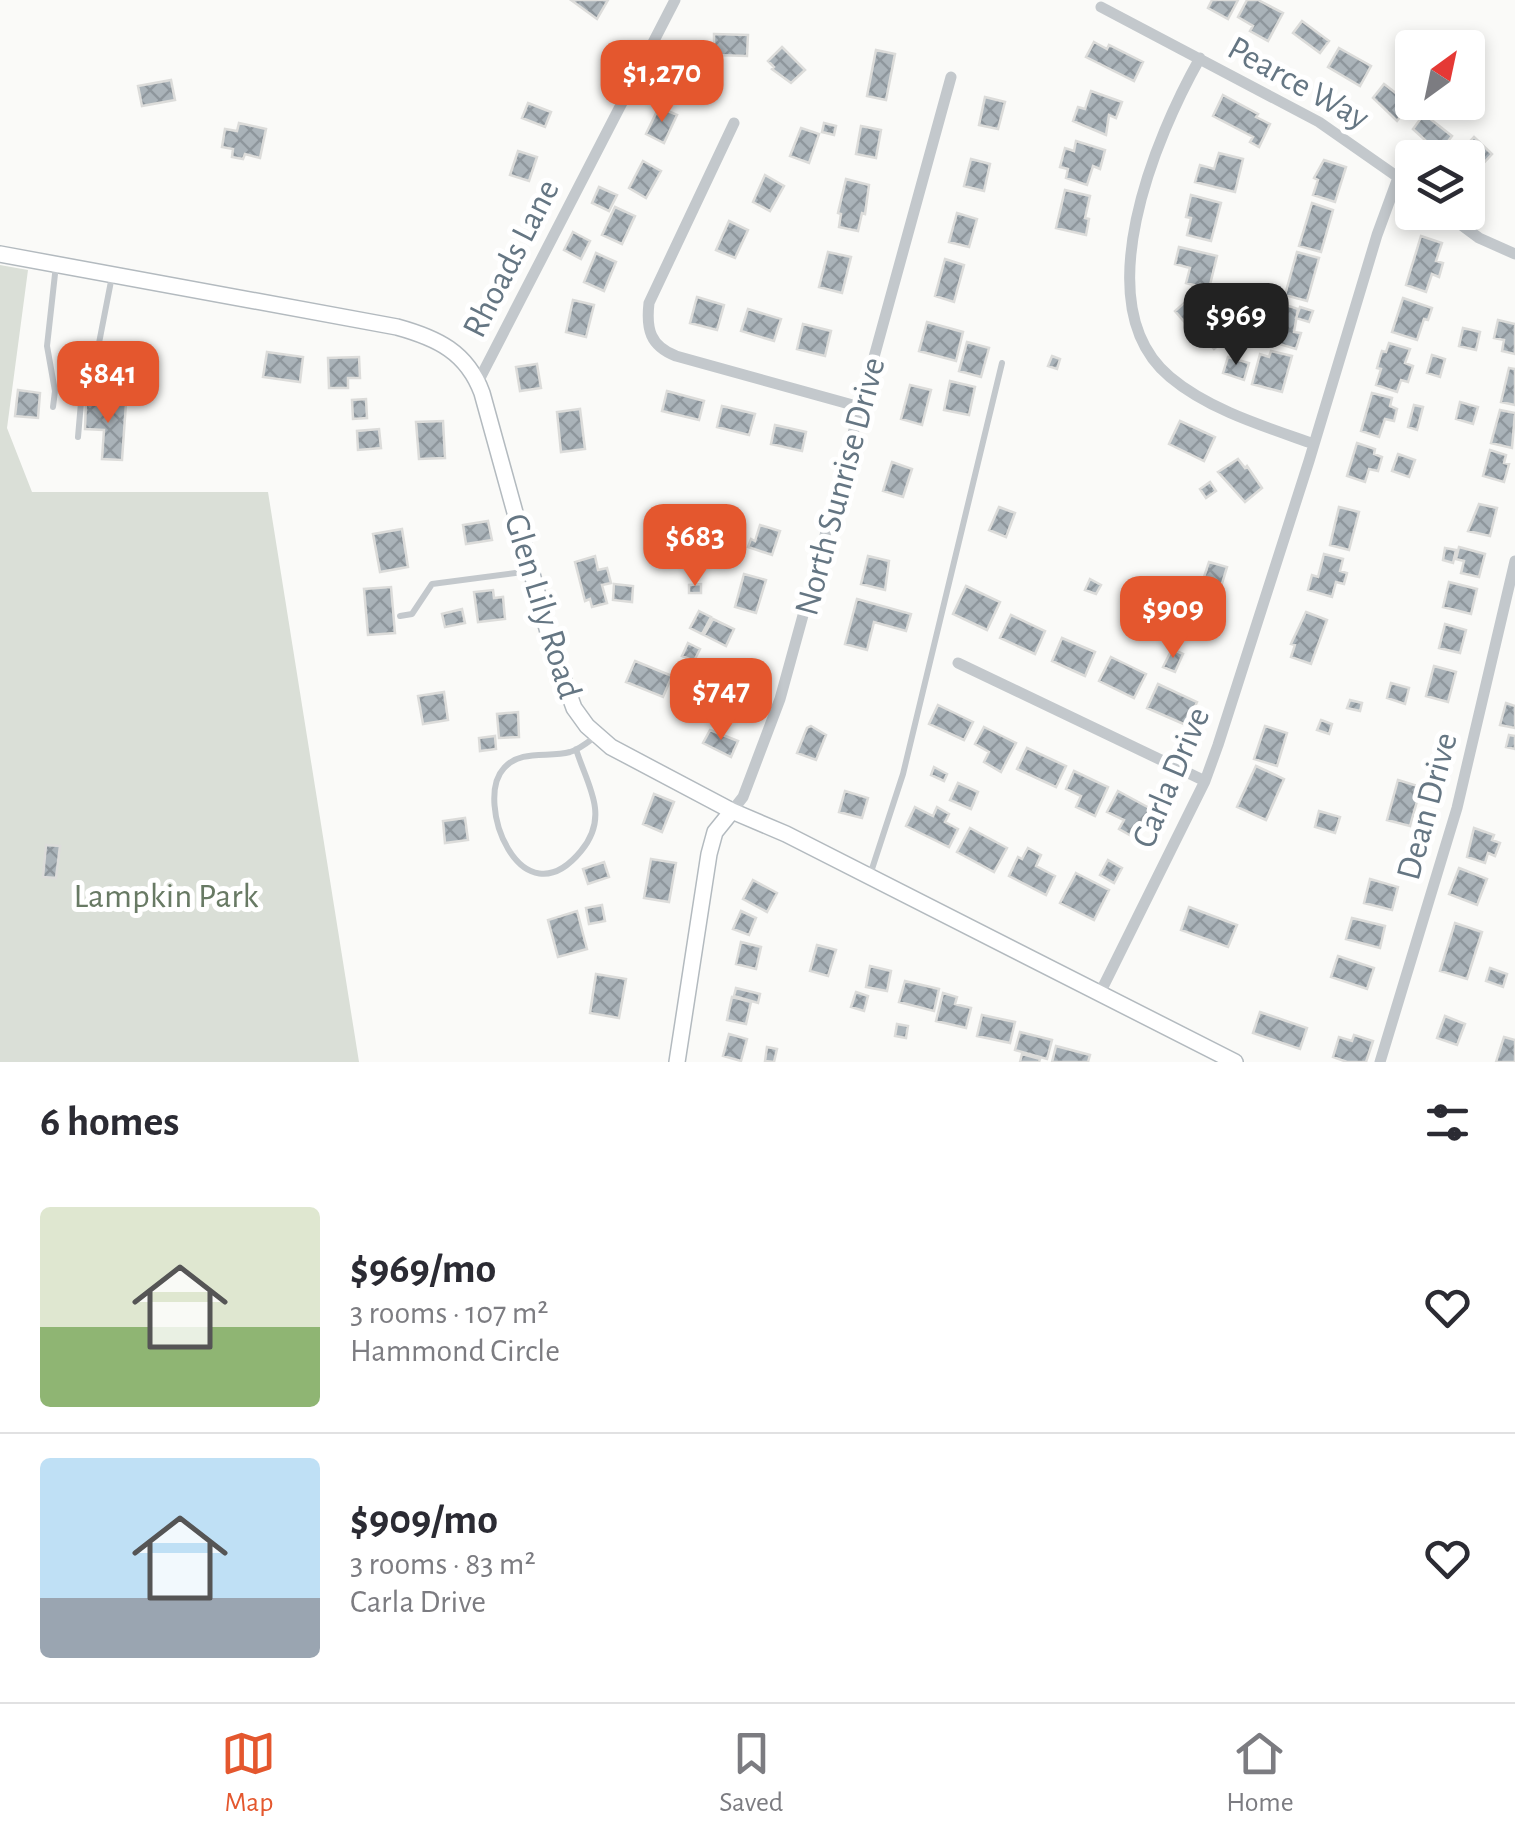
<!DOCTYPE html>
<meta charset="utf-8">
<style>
:root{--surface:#fff;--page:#f2f2f3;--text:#2b2b33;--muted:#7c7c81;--line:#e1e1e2;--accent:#e4572e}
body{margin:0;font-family:"Alegreya Sans",sans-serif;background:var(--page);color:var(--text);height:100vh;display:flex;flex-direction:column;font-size:38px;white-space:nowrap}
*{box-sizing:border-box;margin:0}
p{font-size:32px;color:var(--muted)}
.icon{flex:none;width:55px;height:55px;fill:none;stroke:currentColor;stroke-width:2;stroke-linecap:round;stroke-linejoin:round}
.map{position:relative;height:1062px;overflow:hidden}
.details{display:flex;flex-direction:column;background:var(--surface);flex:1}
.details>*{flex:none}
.needle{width:65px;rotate:33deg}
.buttons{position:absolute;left:1395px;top:30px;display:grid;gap:20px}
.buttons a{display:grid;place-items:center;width:90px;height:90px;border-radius:10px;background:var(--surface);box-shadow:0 5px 15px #0003;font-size:50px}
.price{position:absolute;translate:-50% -85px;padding:0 22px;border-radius:20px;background:var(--accent);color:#fff;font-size:32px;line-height:65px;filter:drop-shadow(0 2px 5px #0008)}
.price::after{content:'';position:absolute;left:50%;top:60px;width:30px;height:22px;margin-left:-15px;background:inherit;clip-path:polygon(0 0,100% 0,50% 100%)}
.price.selected{background:#222;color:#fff}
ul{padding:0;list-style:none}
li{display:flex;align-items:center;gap:30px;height:250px;padding:0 40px}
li+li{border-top:2px solid var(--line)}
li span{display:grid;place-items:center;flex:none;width:280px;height:200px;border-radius:10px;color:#555}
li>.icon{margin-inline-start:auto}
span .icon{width:120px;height:120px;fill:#fffc;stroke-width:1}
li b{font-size:42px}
h2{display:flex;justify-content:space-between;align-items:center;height:120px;padding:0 40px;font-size:42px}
.dock{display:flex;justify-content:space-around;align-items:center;height:140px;border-top:2px solid var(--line);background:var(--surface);font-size:28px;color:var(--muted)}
.dock a{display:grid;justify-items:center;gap:5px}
.dock .selected{color:var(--accent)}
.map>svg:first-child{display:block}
.green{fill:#dadfd7}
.building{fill:url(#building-cross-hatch);stroke:#dcdcda;stroke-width:2.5}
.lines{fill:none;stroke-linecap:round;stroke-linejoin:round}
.secondary-casing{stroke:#b3babf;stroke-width:18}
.lane{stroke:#c3c8cc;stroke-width:6}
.street{stroke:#c3c8cc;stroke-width:11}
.secondary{stroke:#fff;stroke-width:15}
.labels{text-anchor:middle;stroke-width:10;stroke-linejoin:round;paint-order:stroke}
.street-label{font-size:35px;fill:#657683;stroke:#fff}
.park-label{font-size:35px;fill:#687a64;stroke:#fff}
</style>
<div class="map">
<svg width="1515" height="1062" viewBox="0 0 1515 1062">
<defs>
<pattern id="building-cross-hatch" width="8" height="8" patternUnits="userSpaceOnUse" patternTransform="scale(2.5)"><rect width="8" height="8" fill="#aab3b9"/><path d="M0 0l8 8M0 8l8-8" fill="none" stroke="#8e969c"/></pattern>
</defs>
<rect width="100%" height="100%" fill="#fafaf8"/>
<path class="green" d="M 0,265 L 28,270 L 7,428 L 32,492 L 268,492 L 359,1062 L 0,1062 Z"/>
<path class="building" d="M 571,0 L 608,0 L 597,19 Z
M 1212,0 L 1238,0 L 1228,19 L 1208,8 Z
M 1247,0 L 1258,0 L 1283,13 L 1268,41 L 1250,31 L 1253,26 L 1238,17 Z
M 1302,21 L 1329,41 L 1320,53 L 1293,33 Z
M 714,34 L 748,35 L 747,56 L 714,55 Z
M 1094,42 L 1107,49 L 1109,45 L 1143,62 L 1134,81 L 1086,57 Z
M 782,47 L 805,70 L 791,83 L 772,69 L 774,67 L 768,61 Z
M 1339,48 L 1371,66 L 1360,86 L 1328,67 Z
M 876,50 L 895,54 L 886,100 L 867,96 Z
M 681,60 L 697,70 L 681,97 L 665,86 Z
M 171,80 L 175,100 L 142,106 L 138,86 Z
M 1384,84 L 1410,104 L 1397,121 L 1373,98 Z
M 1091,91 L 1122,102 L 1116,118 L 1109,115 L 1106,135 L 1073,121 L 1078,107 L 1085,109 Z
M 1223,95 L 1258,114 L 1256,117 L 1270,124 L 1259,147 L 1250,142 L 1253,137 L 1213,116 Z
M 985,97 L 1005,102 L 998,129 L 979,125 Z
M 528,103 L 551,112 L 545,127 L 522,118 Z
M 659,107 L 677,115 L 664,143 L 646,134 Z
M 1424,114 L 1452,136 L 1439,153 L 1413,129 Z
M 239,123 L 266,129 L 260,158 L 245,154 L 243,159 L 232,157 L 233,149 L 222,147 L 225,129 L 237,131 Z
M 824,123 L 836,126 L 834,135 L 822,132 Z
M 861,126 L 881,130 L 876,158 L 856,154 Z
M 801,128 L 819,134 L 809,163 L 790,156 Z
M 1474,137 L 1492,154 L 1479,168 L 1461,151 Z
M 1076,141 L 1105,150 L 1100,169 L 1093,166 L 1087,185 L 1066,178 L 1068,169 L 1060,167 L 1065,148 L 1074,151 Z
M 518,151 L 537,157 L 529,181 L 510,175 Z
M 1219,153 L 1243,159 L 1235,192 L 1195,182 L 1200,165 L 1214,169 Z
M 971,159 L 990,164 L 984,191 L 964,186 Z
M 1324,160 L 1346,167 L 1335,202 L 1313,195 L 1318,180 L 1314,178 Z
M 643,161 L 661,171 L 646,198 L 629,188 Z
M 765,175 L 784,186 L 770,211 L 753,202 Z
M 846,179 L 869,185 L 865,214 L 862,213 L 858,231 L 839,227 L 841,214 L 838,213 Z
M 599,187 L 617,195 L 609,211 L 592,203 Z
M 1065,190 L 1090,196 L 1085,218 L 1089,219 L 1086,235 L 1056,228 Z
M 1191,195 L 1221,203 L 1211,241 L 1187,235 L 1191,218 L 1186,217 Z
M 1312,203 L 1333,210 L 1321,252 L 1299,246 Z
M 615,207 L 635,216 L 622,244 L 602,235 Z
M 957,213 L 977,219 L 969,247 L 949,242 Z
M 729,221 L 748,230 L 735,258 L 716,250 Z
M 573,232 L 590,241 L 581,259 L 564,250 Z
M 1421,236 L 1442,243 L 1436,261 L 1443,263 L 1439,277 L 1432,274 L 1426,292 L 1406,285 Z
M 1179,247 L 1217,256 L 1209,289 L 1186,283 L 1190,268 L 1175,264 Z
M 828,252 L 851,257 L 842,293 L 819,287 Z
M 1297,252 L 1319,258 L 1307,301 L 1285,295 Z
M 596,253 L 616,262 L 604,291 L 584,282 Z
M 945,259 L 964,265 L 954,302 L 935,296 Z
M 697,297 L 724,305 L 717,330 L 690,323 Z
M 1191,297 L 1228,337 L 1214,349 L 1204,338 L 1201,341 L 1175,311 Z
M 1403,298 L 1432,308 L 1428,320 L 1424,319 L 1417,340 L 1392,332 Z
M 573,300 L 594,305 L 586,337 L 566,332 Z
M 1277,302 L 1298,309 L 1294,332 L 1301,333 L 1296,349 L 1266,340 L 1271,324 L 1263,322 L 1268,306 L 1276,308 Z
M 1300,307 L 1313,311 L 1309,322 L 1296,318 Z
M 748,309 L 781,319 L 774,341 L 741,331 Z
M 1498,320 L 1515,324 L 1515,354 L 1502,351 L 1504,340 L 1494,338 Z
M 927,322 L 963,332 L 956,361 L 919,351 Z
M 803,324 L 831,331 L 825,356 L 797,349 Z
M 1463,328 L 1480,332 L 1476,350 L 1459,346 Z
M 967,342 L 989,348 L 981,377 L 959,371 Z
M 1389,343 L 1410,349 L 1405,363 L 1413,366 L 1408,382 L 1401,380 L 1397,392 L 1376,385 L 1381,369 L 1377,368 L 1382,351 L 1386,352 Z
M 1271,351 L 1292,356 L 1282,392 L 1252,384 L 1260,354 L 1269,357 Z
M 267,352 L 303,357 L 300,382 L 263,377 Z
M 1432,355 L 1445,359 L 1440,377 L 1427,373 Z
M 1052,356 L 1060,359 L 1057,369 L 1048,366 Z
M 359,357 L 360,378 L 348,378 L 348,388 L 329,388 L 328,358 Z
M 1228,357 L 1249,363 L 1244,380 L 1223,373 Z
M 537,364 L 541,388 L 520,391 L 516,367 Z
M 1509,368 L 1515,369 L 1515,405 L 1501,402 Z
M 950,381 L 975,387 L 969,415 L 944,410 Z
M 910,385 L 931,390 L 922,425 L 901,419 Z
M 18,390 L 40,393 L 38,418 L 15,416 Z
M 667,391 L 704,401 L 699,420 L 662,411 Z
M 1372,393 L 1392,398 L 1390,406 L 1397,409 L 1394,421 L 1385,419 L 1379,437 L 1361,431 Z
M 366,399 L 367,418 L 353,419 L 352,400 Z
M 86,401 L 126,403 L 122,460 L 102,459 L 104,430 L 85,429 Z
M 1460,402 L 1478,407 L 1473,424 L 1456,419 Z
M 1414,405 L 1423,407 L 1417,430 L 1408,427 Z
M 722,406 L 755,414 L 749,435 L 717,427 Z
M 580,409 L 585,449 L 561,452 L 557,412 Z
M 1500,410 L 1515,413 L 1512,448 L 1491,443 Z
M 443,421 L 445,458 L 419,459 L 416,422 Z
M 1180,421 L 1215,437 L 1204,461 L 1169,444 Z
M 775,425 L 806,432 L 802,451 L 771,444 Z
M 379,429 L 381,448 L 358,450 L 357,431 Z
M 1357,443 L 1375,449 L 1374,454 L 1382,457 L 1378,471 L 1369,469 L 1365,482 L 1347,476 Z
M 1490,450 L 1506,455 L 1504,463 L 1509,464 L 1504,482 L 1483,476 Z
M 1398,454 L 1415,460 L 1409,477 L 1392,471 Z
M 1238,459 L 1245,468 L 1247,466 L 1262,488 L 1245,502 L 1218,472 Z
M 892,462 L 912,469 L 903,497 L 883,491 Z
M 1210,482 L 1216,491 L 1206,498 L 1200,489 Z
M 1479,504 L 1497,508 L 1490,536 L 1468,531 Z
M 999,507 L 1015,513 L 1006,537 L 989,530 Z
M 1339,507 L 1359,512 L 1349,550 L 1330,545 Z
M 488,521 L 492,540 L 466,544 L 463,525 Z
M 688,522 L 710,528 L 705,545 L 684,539 Z
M 760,525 L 780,531 L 772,555 L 748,547 L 751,539 L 755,541 Z
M 402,529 L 408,567 L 380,572 L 373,534 Z
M 1459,547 L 1485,554 L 1479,577 L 1461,573 L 1464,561 L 1456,559 Z
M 1445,548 L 1456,550 L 1453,563 L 1443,560 Z
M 1324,554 L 1343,559 L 1340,571 L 1347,573 L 1344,584 L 1336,582 L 1332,597 L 1308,590 L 1312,575 L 1318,577 Z
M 595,556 L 598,570 L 607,568 L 611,583 L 602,585 L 607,603 L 592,607 L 590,599 L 585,601 L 575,562 Z
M 868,556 L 889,561 L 885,590 L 861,584 Z
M 1209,562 L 1227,567 L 1213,613 L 1187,605 L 1191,590 L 1199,592 Z
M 744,574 L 766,580 L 756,613 L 735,607 Z
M 1090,579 L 1101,585 L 1096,594 L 1085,590 Z
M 1449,582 L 1477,589 L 1471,614 L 1443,607 Z
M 614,584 L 633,586 L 632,602 L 613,600 Z
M 701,584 L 701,593 L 689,593 L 689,585 Z
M 966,586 L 1000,602 L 987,630 L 953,614 Z
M 391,587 L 395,633 L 368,635 L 364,589 Z
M 493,590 L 494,598 L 503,597 L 505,619 L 478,622 L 474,592 Z
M 857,599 L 911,614 L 906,631 L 874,622 L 867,650 L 845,644 Z
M 462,609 L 465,623 L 445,627 L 442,614 Z
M 699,611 L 711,617 L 702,634 L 690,628 Z
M 1306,612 L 1327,620 L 1311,664 L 1291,657 L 1295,645 L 1291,644 Z
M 1011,615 L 1045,631 L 1035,654 L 1000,638 Z
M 713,619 L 734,629 L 726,646 L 704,635 Z
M 1445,624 L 1466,630 L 1460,653 L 1439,648 Z
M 1062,638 L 1095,652 L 1085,676 L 1052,661 Z
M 688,643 L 700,649 L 694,661 L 682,656 Z
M 1172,649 L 1183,654 L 1175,672 L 1163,667 Z
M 1111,657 L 1146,674 L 1134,698 L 1099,681 Z
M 635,661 L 672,676 L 663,697 L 626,682 Z
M 1434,666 L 1456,672 L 1448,702 L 1426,696 Z
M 1391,683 L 1409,688 L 1405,704 L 1387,698 Z
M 1158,684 L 1197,702 L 1186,725 L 1147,708 Z
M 444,692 L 448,720 L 423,724 L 418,696 Z
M 1350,700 L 1362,703 L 1360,711 L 1347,708 Z
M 1506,703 L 1515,706 L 1515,728 L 1500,725 Z
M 938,705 L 973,722 L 964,740 L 929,724 Z
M 518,712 L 519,737 L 499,738 L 497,714 Z
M 1321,720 L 1332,724 L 1329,734 L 1317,730 Z
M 811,726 L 826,735 L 816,760 L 797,753 L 807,728 Z
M 1265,726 L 1287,733 L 1277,766 L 1254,759 Z
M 984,727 L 1016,743 L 1001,772 L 984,762 L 989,752 L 975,744 Z
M 710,730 L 738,741 L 731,757 L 703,743 Z
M 1509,735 L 1515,736 L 1515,749 L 1506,747 Z
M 495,736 L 496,749 L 480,751 L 479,738 Z
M 1027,748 L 1066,766 L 1056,787 L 1017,769 Z
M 1256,766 L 1284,779 L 1266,820 L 1237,807 Z
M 934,767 L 947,774 L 944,781 L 931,775 Z
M 1074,771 L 1108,787 L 1095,816 L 1076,807 L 1081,796 L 1066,789 Z
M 1398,780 L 1421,787 L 1410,826 L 1387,820 Z
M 958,783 L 978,792 L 971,809 L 950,800 Z
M 845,791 L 868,798 L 862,818 L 839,812 Z
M 1118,791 L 1151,809 L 1135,838 L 1119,829 L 1124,820 L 1107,812 Z
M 654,794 L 674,802 L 662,832 L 643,824 Z
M 915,807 L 933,816 L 937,807 L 949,814 L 945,822 L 958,829 L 949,847 L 906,826 Z
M 1319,811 L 1340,817 L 1335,833 L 1315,827 Z
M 465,818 L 468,840 L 445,843 L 443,821 Z
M 970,828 L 1007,848 L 994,872 L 957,852 Z
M 1474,828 L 1494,835 L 1492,840 L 1500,843 L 1495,856 L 1488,853 L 1485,863 L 1467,857 Z
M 46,845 L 60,846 L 56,878 L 43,877 Z
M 1028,848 L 1041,855 L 1036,866 L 1055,876 L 1046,895 L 1009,876 L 1018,857 L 1022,859 Z
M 651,859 L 676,863 L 669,902 L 644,898 Z
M 1108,860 L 1122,868 L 1114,883 L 1100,875 Z
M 604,862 L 609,877 L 588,884 L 583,869 Z
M 1459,868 L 1487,879 L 1477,905 L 1449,894 Z
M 1076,873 L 1109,890 L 1094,920 L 1060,903 Z
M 1370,879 L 1398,887 L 1392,910 L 1364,903 Z
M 753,880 L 777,893 L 767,912 L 743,899 Z
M 602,905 L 605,921 L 589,924 L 586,908 Z
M 1189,907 L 1237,925 L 1228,947 L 1181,930 Z
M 577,911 L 587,949 L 558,957 L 548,920 Z
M 741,911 L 756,918 L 749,935 L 733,929 Z
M 1352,918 L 1385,926 L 1380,948 L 1346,939 Z
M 1455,923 L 1482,932 L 1467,979 L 1440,971 Z
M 741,942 L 761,947 L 756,969 L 736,964 Z
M 817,945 L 836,950 L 828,976 L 810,971 Z
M 1338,956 L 1374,968 L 1367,989 L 1331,977 Z
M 870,966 L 891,971 L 887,991 L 866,987 Z
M 1490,968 L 1507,974 L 1503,987 L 1486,981 Z
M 596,974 L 626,979 L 619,1018 L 590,1013 Z
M 905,981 L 939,989 L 934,1011 L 899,1002 Z
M 736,988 L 760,994 L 758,1003 L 734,996 Z
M 856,992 L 868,996 L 864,1011 L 851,1007 Z
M 943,993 L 957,997 L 955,1004 L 971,1008 L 966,1028 L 936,1021 Z
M 732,997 L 751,1002 L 746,1024 L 727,1020 Z
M 1260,1012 L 1307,1028 L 1300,1049 L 1253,1033 Z
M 982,1015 L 1015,1022 L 1010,1043 L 977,1036 Z
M 1445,1016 L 1465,1024 L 1457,1045 L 1437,1038 Z
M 897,1024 L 908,1026 L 906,1038 L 895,1036 Z
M 1020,1032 L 1052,1040 L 1047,1059 L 1015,1050 Z
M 729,1034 L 747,1039 L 741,1061 L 723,1056 Z
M 1354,1035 L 1373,1041 L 1366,1062 L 1347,1062 L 1333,1057 L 1339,1037 L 1352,1041 Z
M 1504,1037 L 1515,1040 L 1515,1062 L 1496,1062 Z
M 1056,1046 L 1090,1055 L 1088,1062 L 1052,1062 Z
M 767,1047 L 777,1049 L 774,1062 L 765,1061 Z
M 1022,1054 L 1040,1059 L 1039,1062 L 1020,1062 Z"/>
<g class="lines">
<g class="secondary-casing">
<path id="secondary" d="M 0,254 L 397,327 C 437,338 467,352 482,393 L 553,650 L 574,708 L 587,726 L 611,747 L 732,811 L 786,834 L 1235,1062
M 677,1062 L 709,854 L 715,832 L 732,811"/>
</g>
<path class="lane" d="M 53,407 L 55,391 L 47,346 L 56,265
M 78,437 L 82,391 L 93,374 L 112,276
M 400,616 L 412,614 L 432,584 L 530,571
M 576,749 C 582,769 593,789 595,808 C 597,825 591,839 581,851 C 521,924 473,801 504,768 C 521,749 548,758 570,752 C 580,749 588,742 596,736
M 870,875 L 903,774 L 1002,363"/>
<path class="street" d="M 1101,7 L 1319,122 L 1412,187
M 1200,58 C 1156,136 1084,305 1170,377 C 1209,410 1266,427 1314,444
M 734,123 L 649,303 C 646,329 650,346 676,356 L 860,407
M 1444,212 L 1479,238 L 1515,254
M 478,382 L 675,0
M 958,663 L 1205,781
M 732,811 L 743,797 L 780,699 L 951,77
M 1100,993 L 1205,781 L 1218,745 L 1309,461 L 1377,235 L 1399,175
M 1380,1062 L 1457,808 L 1515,561"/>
<use href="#secondary" class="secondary"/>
</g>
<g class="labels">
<g class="street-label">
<text transform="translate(1299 82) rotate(29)" y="12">Pearce Way</text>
<text transform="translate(510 258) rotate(-63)" y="12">Rhoads Lane</text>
<text transform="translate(839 486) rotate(-75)" y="12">North Sunrise Drive</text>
<text transform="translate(544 606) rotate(73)" y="12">Glen Lily Road</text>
<text transform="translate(1170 777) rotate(-67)" y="12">Carla Drive</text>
<text transform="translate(1426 806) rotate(-75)" y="12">Dean Drive</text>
</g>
<g class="park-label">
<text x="166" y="907">Lampkin Park</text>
</g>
</g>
</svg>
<div class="buttons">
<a><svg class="needle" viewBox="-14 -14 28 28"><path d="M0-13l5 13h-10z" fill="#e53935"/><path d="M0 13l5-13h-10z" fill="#7c7c81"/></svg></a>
<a><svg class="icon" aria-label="layers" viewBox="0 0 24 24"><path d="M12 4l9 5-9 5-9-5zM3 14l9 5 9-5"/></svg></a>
</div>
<b class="price" style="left:662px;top:125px">$1,270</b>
<b class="price selected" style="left:1236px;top:368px">$969</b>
<b class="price" style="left:108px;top:426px">$841</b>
<b class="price" style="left:695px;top:589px">$683</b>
<b class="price" style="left:1173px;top:661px">$909</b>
<b class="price" style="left:721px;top:743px">$747</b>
</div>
<section class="details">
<h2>6 homes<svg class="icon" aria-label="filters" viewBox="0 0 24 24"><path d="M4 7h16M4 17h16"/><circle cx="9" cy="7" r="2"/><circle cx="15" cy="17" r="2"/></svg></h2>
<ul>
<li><span style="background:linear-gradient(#dfe7d0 60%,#8fb573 0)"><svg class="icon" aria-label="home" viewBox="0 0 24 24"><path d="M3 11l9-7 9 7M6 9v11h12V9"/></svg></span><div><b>$969/mo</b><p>3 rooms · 107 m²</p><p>Hammond Circle</p></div><svg class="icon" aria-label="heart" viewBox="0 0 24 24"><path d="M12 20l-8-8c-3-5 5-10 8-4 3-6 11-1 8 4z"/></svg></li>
<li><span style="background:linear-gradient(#bfe0f5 70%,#9aa5b1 0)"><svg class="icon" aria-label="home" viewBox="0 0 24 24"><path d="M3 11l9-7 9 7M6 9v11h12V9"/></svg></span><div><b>$909/mo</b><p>3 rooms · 83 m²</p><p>Carla Drive</p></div><svg class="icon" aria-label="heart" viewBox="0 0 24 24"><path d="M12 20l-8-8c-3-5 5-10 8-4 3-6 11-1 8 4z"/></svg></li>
</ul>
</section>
<nav class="dock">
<a class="selected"><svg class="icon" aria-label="map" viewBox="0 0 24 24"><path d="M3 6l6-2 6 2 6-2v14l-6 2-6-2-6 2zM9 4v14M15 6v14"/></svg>Map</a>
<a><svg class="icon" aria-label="saved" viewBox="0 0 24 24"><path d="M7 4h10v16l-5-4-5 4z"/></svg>Saved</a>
<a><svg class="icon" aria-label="home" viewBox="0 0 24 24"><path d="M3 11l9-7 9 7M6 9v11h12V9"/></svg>Home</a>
</nav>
